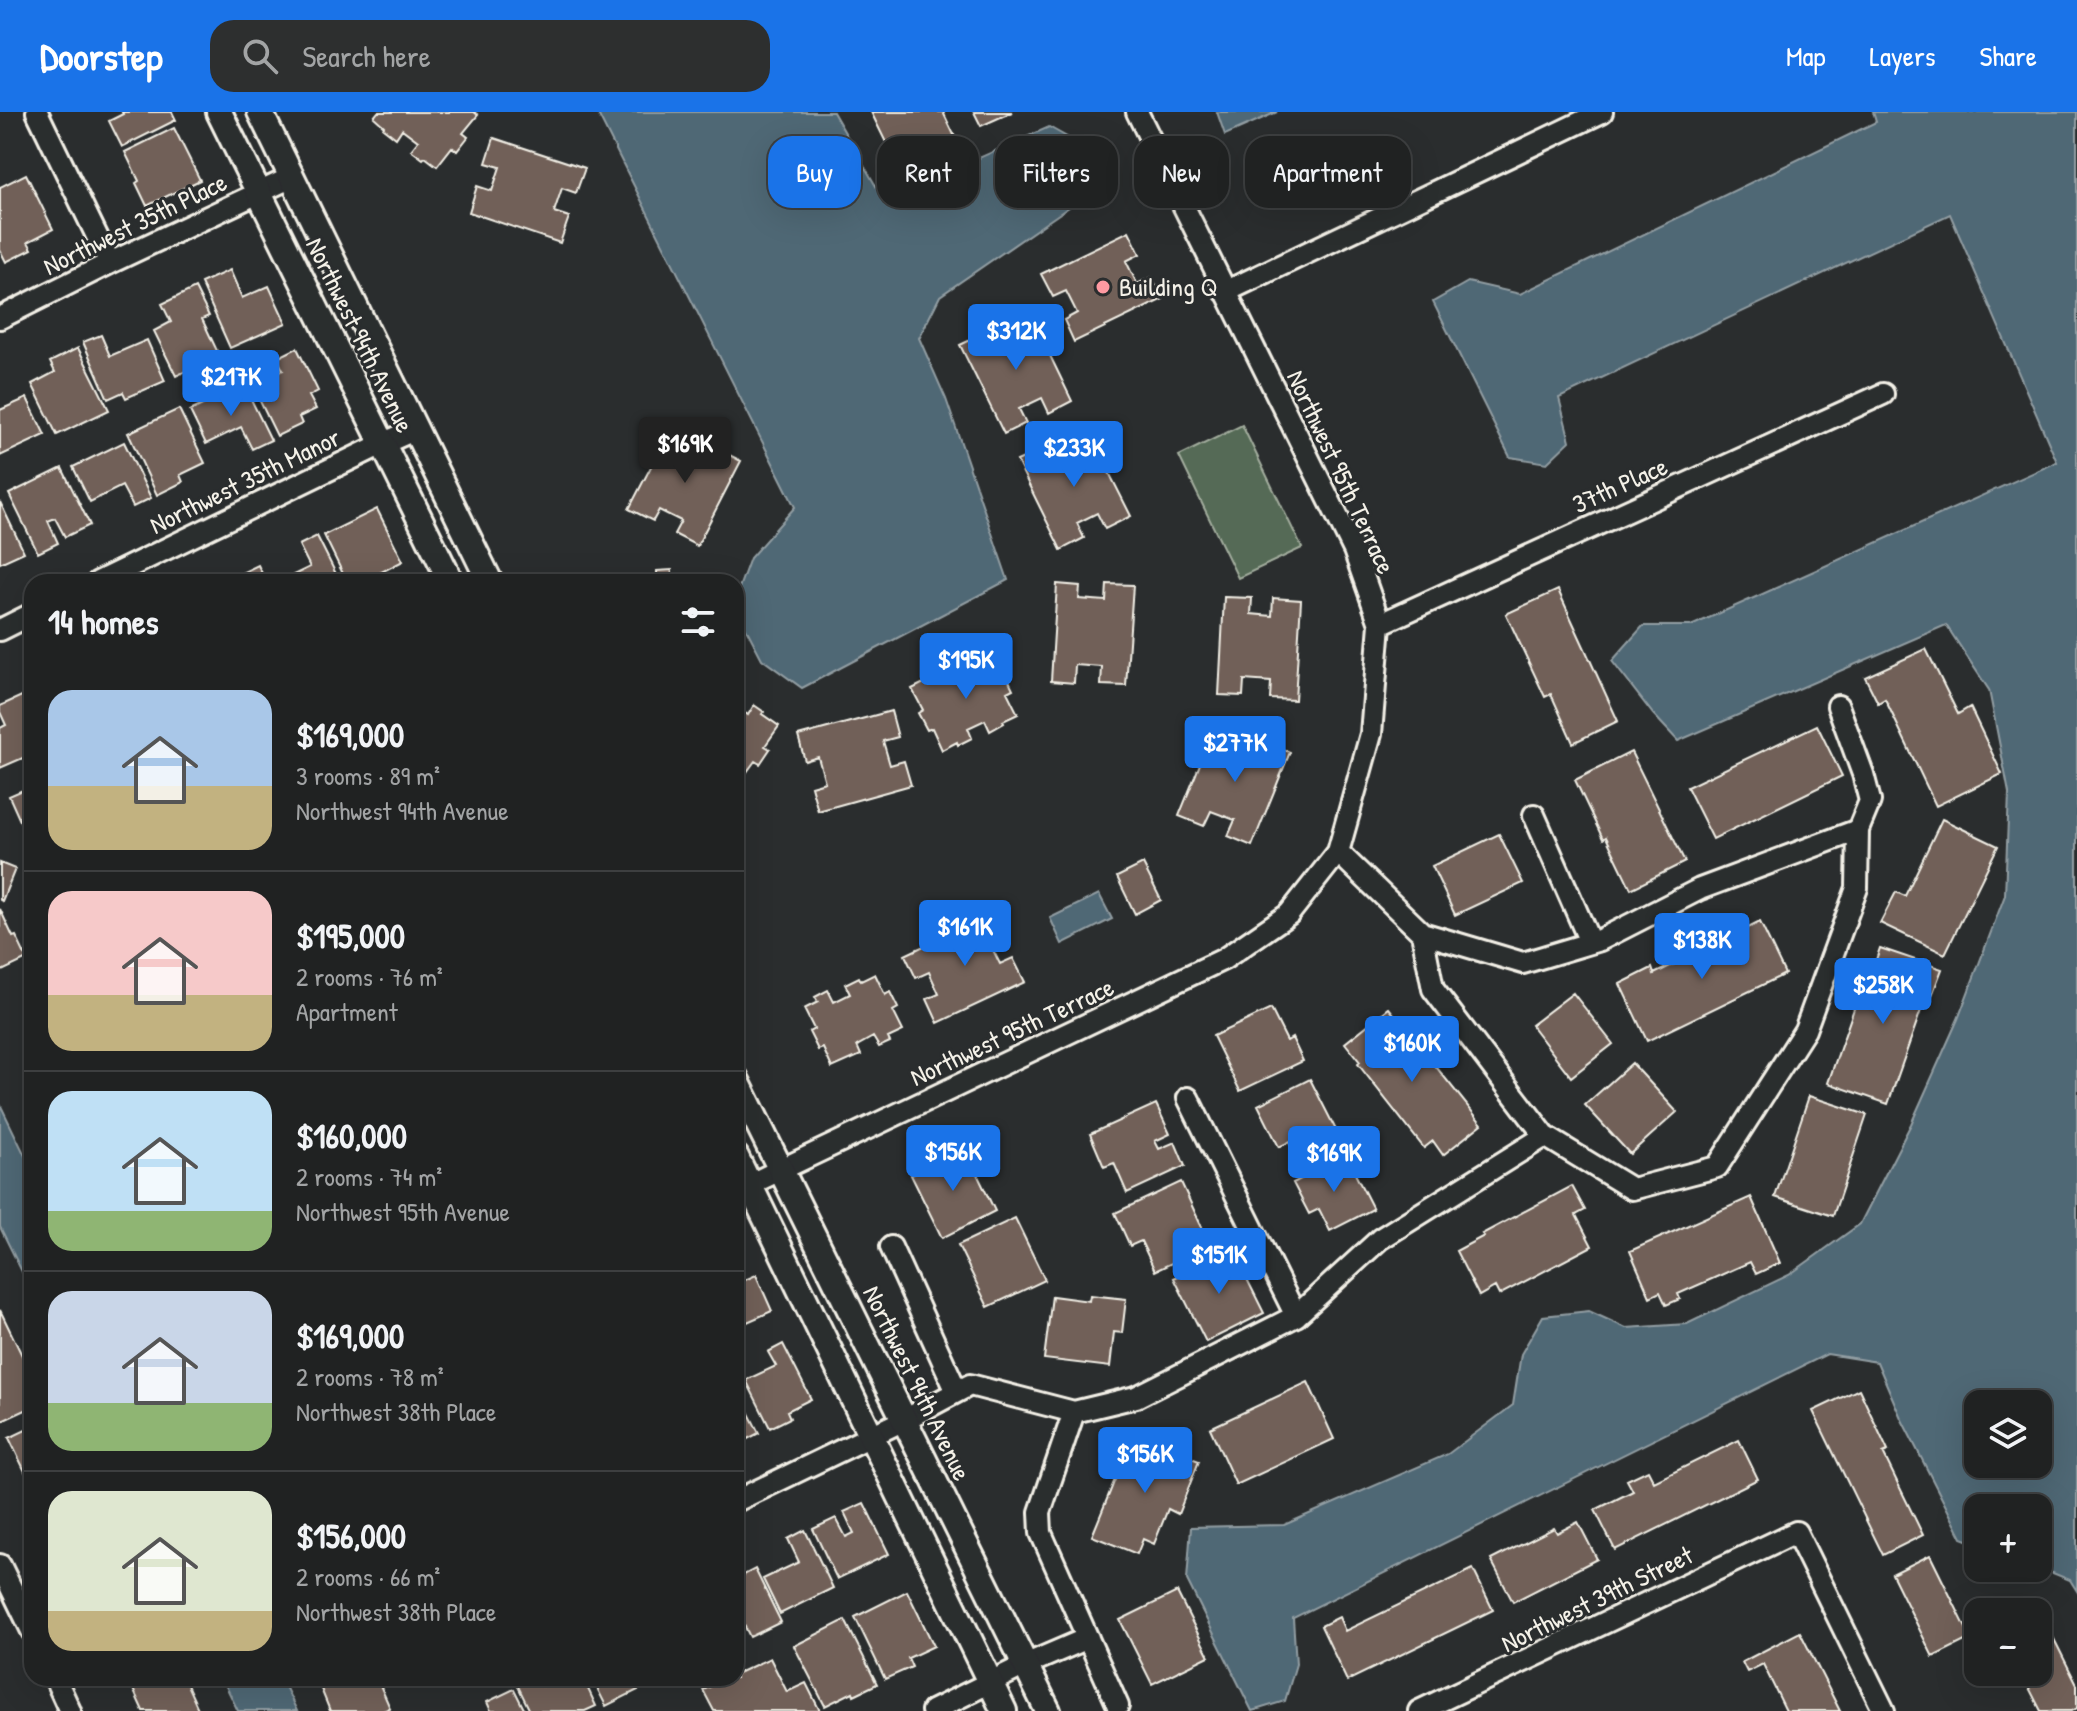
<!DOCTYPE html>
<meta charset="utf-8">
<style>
:root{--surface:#202222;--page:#2d2f2f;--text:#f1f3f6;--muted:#a2a4a5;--line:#3d3f40;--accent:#1a73e8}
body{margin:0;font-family:"Patrick Hand",sans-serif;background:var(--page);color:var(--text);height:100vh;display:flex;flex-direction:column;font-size:30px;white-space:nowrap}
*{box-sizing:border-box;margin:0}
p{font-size:26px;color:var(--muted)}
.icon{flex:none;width:44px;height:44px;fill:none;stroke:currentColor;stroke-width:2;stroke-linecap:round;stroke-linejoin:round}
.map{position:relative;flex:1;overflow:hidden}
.details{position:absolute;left:24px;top:462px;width:720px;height:1112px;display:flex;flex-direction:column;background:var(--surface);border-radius:24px;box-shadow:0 8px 32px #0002,0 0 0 2px var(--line)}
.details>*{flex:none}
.banner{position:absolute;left:768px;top:24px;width:760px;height:72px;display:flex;gap:16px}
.controls{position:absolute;left:1964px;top:1278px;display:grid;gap:16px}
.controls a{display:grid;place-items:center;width:88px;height:88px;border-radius:16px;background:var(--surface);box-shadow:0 8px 32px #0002,0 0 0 2px var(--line);font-size:40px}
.price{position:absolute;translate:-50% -68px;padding:0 18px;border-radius:8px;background:var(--accent);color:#fff;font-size:26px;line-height:52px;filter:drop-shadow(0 2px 4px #0008)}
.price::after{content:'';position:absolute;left:50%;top:48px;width:24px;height:18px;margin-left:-12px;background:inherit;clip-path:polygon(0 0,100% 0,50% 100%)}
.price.on{background:#222;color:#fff}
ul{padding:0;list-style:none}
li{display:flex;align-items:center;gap:24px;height:200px;padding:0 24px}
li+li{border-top:2px solid var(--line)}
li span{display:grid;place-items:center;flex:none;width:224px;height:160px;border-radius:24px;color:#555}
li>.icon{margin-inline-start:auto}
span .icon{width:96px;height:96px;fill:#fffc;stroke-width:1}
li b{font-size:34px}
h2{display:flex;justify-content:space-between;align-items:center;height:96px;padding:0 24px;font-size:34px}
.pill{padding:0 28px;border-radius:24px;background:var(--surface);box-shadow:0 8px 32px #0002,0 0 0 2px var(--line);font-size:28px;line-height:72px}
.pill.on{background:var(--accent);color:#fff}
header{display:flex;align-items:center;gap:48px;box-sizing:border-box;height:112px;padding:0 40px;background:var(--accent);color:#fff}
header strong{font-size:38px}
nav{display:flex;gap:44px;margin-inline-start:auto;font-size:28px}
.search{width:560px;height:72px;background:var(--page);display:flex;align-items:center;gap:20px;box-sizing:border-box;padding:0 28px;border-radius:24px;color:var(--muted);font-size:30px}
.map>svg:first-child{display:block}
.green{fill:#556b56;stroke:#a4ae9f;stroke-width:2}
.water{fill:#506775;stroke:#929ea3;stroke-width:2;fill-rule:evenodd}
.building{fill:#716159;stroke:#f4f1e8;stroke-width:2}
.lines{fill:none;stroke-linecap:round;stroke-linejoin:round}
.minor-casing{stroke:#f4f1e8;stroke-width:26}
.tertiary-casing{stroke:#f4f1e8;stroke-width:30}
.minor{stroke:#2a2d2e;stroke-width:20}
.tertiary{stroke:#2a2d2e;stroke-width:24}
.poi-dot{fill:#ff9aa2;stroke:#2a2d2e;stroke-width:3}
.labels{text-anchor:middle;stroke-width:6;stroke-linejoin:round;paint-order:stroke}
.street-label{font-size:26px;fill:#f4f1e8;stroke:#2a2d2e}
.poi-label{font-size:26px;fill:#f4f1e8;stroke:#2a2d2e;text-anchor:start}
</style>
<header>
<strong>Doorstep</strong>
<div class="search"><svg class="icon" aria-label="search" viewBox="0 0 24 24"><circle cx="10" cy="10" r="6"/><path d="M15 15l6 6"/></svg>Search here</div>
<nav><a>Map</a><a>Layers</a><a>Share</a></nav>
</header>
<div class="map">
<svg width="2077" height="1599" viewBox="0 0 2077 1599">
<rect width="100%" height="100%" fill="#2a2d2e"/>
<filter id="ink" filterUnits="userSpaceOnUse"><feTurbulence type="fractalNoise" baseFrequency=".0125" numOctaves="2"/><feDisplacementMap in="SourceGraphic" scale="16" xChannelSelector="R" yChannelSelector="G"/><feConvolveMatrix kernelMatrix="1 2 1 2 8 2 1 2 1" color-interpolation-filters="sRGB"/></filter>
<g filter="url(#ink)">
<path class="green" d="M 1242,313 L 1302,436 L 1238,466 L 1179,344 Z"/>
<path class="water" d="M 597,0 L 833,0 L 884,88 L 1049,15 L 1083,34 L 1082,86 L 940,184 L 919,226 L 946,287 L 1008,468 L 802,576 L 762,547 L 736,497 L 736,484 L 750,446 L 795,395 Z
M 1217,0 L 1277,0 L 1225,23 Z
M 1873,0 L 2077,0 L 2077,1479 L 2070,1468 L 2038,1455 L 2038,1396 L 1978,1396 L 1978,1432 L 1962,1426 L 1901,1306 L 1877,1250 L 1827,1242 L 1293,1506 L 1296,1552 L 1285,1589 L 1252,1599 L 1187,1468 L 1191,1415 L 1284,1413 L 1448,1342 L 1513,1293 L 1521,1242 L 1543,1204 L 1589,1199 L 1626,1216 L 1687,1212 L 1789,1163 L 1860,1112 L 1911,1012 L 1958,907 L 2005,783 L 2009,681 L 1989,578 L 1946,513 L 1678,629 L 1653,602 L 1612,549 L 1643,514 L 1691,514 L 2057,350 L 1950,102 L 1559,286 L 1570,329 L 1547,351 L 1510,345 L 1433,190 L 1468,170 L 1520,182 L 1876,10 ZM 1978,1292 L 2038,1292 L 2038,1352 L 1978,1352 Z
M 1099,782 L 1112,807 L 1062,832 L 1050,806 Z
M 0,992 L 32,1058 L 32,1180 L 0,1115 Z
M 222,1566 L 281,1566 L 297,1599 L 238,1599 Z"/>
<path class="building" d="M 122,0 L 172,0 L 176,8 L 122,35 L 109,9 L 123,2 Z
M 378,0 L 474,0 L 478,3 L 463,21 L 468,25 L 457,39 L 452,35 L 437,54 L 425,45 L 423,47 L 411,38 L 418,29 L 402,17 L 396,26 L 383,16 L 384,14 L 374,5 Z
M 871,0 L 943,0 L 956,27 L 898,55 Z
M 974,0 L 1012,0 L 981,14 Z
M 174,16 L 200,68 L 147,94 L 136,71 L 139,69 L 125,40 Z
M 494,26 L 585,56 L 576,81 L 562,76 L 554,100 L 569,105 L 560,131 L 469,100 L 477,74 L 492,79 L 500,55 L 486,51 Z
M 26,62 L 53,117 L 28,130 L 32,137 L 6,150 L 0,138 L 0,75 Z
M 1129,119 L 1140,142 L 1126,149 L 1137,172 L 1152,165 L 1163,187 L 1074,230 L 1064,208 L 1077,201 L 1066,179 L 1053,185 L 1041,162 Z
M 230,158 L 242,186 L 269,174 L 286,211 L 230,236 L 201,171 Z
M 195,176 L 209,204 L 202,207 L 219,243 L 176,264 L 154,219 L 171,210 L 162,192 Z
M 1028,198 L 1072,289 L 1049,301 L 1042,286 L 1019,297 L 1026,311 L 1004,322 L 960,233 L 983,222 L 990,236 L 1012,225 L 1004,210 Z
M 101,223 L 110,244 L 147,228 L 165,269 L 126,286 L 123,280 L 108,287 L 83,230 Z
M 78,236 L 109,298 L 57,323 L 32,272 L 55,260 L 50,250 Z
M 297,236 L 318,279 L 309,284 L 316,297 L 299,305 L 302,312 L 277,324 L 252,273 L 283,258 L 277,246 Z
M 244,273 L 271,328 L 252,337 L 241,315 L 206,332 L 190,299 Z
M 27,286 L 45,323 L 0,344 L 0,298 Z
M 179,297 L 205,351 L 180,363 L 183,370 L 157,383 L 128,321 Z
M 673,312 L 696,324 L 689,337 L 712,348 L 718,337 L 741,349 L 697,434 L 674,422 L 681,409 L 659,398 L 653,409 L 629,397 Z
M 1086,315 L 1131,404 L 1105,417 L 1097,401 L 1077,411 L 1084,426 L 1061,438 L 1017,349 L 1039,339 L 1047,353 L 1070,341 L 1063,327 Z
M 124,330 L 151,386 L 133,395 L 122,374 L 90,390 L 73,355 Z
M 62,356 L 90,413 L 65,425 L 55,406 L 48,409 L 58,431 L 38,441 L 9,382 Z
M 0,390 L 24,440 L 0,451 Z
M 377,397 L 403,449 L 362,470 L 347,470 L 324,423 Z
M 317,424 L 340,470 L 279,470 L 310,455 L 299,433 Z
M 258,453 L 266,470 L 223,470 Z
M 672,458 L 672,464 L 696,462 L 697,470 L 633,470 L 632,467 L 657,465 L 657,459 Z
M 1057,472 L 1080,474 L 1079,487 L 1106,489 L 1107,472 L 1133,473 L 1126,574 L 1101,573 L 1102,555 L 1075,553 L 1074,571 L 1051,569 Z
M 1558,478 L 1618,609 L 1573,631 L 1551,582 L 1545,585 L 1506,502 Z
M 1224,485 L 1252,486 L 1251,502 L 1272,504 L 1273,486 L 1301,488 L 1295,588 L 1270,587 L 1271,570 L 1244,568 L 1243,584 L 1219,583 Z
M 1926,537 L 1958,602 L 1970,595 L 2002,662 L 1936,694 L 1885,587 L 1878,591 L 1865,565 Z
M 988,539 L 999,560 L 1004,558 L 1013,577 L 1007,580 L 1018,602 L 1003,609 L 1004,611 L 990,619 L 985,608 L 968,616 L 972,626 L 958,633 L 957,630 L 942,638 L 932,616 L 927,618 L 918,601 L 923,598 L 912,577 L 928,569 L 927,567 L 937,562 L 942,570 L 960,561 L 956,552 L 971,545 L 972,547 Z
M 26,582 L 32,595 L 32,642 L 0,656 L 0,616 L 6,613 L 0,600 L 0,594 Z
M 754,593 L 764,600 L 762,602 L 779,614 L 765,634 L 770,637 L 760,652 L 755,649 L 741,668 L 736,665 L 736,595 L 748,603 Z
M 891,599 L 898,625 L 883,629 L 890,653 L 904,649 L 911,673 L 818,699 L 811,674 L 825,670 L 818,645 L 805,649 L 798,624 Z
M 1217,610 L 1241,620 L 1234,635 L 1256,644 L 1262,629 L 1290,640 L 1252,734 L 1228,724 L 1235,708 L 1211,699 L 1204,714 L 1179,704 Z
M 1817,613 L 1842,664 L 1713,727 L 1687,675 Z
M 1631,640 L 1685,750 L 1631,777 L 1606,725 L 1603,727 L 1575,668 Z
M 32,674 L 32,717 L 25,720 L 9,684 Z
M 1942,707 L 1998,734 L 1945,842 L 1880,811 L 1896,780 L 1905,784 Z
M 1499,722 L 1523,771 L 1455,803 L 1432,754 Z
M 0,751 L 15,757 L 2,789 L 0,788 Z
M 1143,752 L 1161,788 L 1135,802 L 1117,765 Z
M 0,797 L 13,825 L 16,824 L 27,847 L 0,860 Z
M 993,801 L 1005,825 L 990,832 L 1000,852 L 1013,846 L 1025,870 L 938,911 L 927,887 L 939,882 L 929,860 L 916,866 L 905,843 Z
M 1760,810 L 1785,862 L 1647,929 L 1620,872 L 1652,856 L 1654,862 Z
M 1880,836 L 1942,857 L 1931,886 L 1926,884 L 1888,992 L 1828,971 L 1857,888 L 1862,889 Z
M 32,853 L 32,884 L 23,881 Z
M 875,862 L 885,883 L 890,880 L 898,896 L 893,899 L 903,919 L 888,926 L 890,930 L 879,935 L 873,925 L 857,934 L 861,943 L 832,956 L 823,936 L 818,938 L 809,920 L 814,917 L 804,897 L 818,890 L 815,885 L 828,878 L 834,890 L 850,882 L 845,872 L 859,865 L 861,869 Z
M 1573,881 L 1613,932 L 1571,965 L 1531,913 Z
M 32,892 L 32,923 L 23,920 Z
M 1389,896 L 1482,1012 L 1443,1043 L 1433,1029 L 1424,1036 L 1358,952 L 1360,950 L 1345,931 Z
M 1271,897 L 1287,929 L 1292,926 L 1303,949 L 1240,979 L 1213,924 Z
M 1632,951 L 1677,1000 L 1630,1042 L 1585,993 Z
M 1310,967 L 1337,1020 L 1295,1041 L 1289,1030 L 1279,1035 L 1258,993 Z
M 1809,984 L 1867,1003 L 1833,1104 L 1775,1085 Z
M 1156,992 L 1170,1022 L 1155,1029 L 1159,1037 L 1175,1030 L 1185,1054 L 1127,1081 L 1114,1051 L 1104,1055 L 1090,1022 Z
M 965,1037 L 995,1099 L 942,1126 L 911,1063 Z
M 1346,1044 L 1373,1097 L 1330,1119 L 1319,1097 L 1309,1102 L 1293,1071 Z
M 1181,1070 L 1210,1133 L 1155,1159 L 1141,1129 L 1130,1134 L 1115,1101 Z
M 1572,1074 L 1585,1098 L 1576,1103 L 1592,1134 L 1499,1183 L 1495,1175 L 1479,1184 L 1456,1139 L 1484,1124 L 1482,1122 Z
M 1751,1085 L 1780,1151 L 1756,1162 L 1750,1150 L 1678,1182 L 1680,1187 L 1666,1193 L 1660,1180 L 1650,1185 L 1630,1139 Z
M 1015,1106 L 1045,1168 L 988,1195 L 958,1133 Z
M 1232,1137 L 1264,1201 L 1206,1230 L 1174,1166 Z
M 756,1163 L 772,1199 L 736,1215 L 736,1172 Z
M 1090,1183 L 1126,1187 L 1122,1221 L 1114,1220 L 1110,1255 L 1044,1247 L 1052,1184 L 1089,1189 Z
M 0,1198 L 32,1264 L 32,1295 L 0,1310 Z
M 783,1232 L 811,1287 L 787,1299 L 790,1306 L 770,1316 L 746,1268 L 776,1254 L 768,1240 Z
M 1308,1270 L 1334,1327 L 1236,1373 L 1210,1316 Z
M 736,1276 L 759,1321 L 736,1333 Z
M 1859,1277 L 1888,1339 L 1883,1341 L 1923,1423 L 1883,1443 L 1813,1299 Z
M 32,1315 L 32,1374 L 9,1326 Z
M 1136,1324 L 1199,1349 L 1178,1402 L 1168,1397 L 1154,1432 L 1143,1427 L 1137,1442 L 1092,1424 L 1116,1365 L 1119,1366 Z
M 1739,1328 L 1758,1367 L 1615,1438 L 1595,1398 L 1633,1379 L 1627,1368 L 1648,1358 L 1654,1370 Z
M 864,1391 L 889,1442 L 837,1467 L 813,1417 L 836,1406 L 846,1425 L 854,1421 L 844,1400 Z
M 1578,1410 L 1597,1447 L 1513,1490 L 1491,1448 L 1554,1416 L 1557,1421 Z
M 805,1418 L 833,1476 L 780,1502 L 763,1467 L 799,1450 L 788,1427 Z
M 1930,1443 L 1971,1526 L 1933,1545 L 1892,1462 Z
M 755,1457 L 781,1510 L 750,1525 L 736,1497 L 736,1467 Z
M 1473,1457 L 1493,1498 L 1347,1569 L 1321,1514 L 1339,1505 L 1345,1519 Z
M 907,1479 L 934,1534 L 908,1546 L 912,1555 L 885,1567 L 855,1505 Z
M 1177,1480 L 1209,1544 L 1152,1572 L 1120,1508 Z
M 845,1508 L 877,1572 L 854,1583 L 853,1580 L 825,1594 L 794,1534 Z
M 2045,1509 L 2077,1573 L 2077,1596 L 2072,1599 L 2041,1599 L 2021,1560 L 2038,1560 L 2038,1513 Z
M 1800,1520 L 1840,1599 L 1786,1599 L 1763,1552 L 1747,1560 L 1742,1550 Z
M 770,1546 L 787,1580 L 806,1571 L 820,1599 L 714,1599 L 703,1578 L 729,1566 L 736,1566 L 736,1562 Z
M 128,1566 L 184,1566 L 199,1599 L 143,1599 Z
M 319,1566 L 377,1566 L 390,1596 L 383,1599 L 330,1599 L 317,1567 Z
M 514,1566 L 539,1566 L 543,1574 L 559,1566 L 583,1566 L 596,1594 L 585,1599 L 530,1599 Z
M 592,1566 L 657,1566 L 658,1568 L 606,1594 Z
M 514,1577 L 525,1599 L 491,1599 L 487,1590 Z"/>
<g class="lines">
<g class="minor-casing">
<path id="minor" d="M 37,0 L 110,151
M 1225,180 L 1602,0
M 0,206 L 110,151 L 292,65
M 98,470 L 382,332 L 416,317
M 1380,512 L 1883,282
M 0,518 L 32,502
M 1534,703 L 1590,830
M 1338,740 L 1422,821 L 1433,877 L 1545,1024
M 1422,821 L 1523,851 L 1600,828 L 1700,777 L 1858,718
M 1188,986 L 1296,1204
M 736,1079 L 1224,847 L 1289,802 L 1338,740 L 1371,622 L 1380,512 L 1354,438 L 1137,0
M 891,1135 L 957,1280
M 1074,1300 L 1040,1400 L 1041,1421 L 1118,1594
M 736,1389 L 904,1308 L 970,1273 L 1074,1300 L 1136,1285 L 1296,1204 L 1380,1127 L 1545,1024 L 1632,1077 L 1717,1055 L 1805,918 L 1857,776 L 1858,718 L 1870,689 L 1863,662 L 1838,594
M 0,1453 L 32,1519
M 55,1566 L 70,1599
M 932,1599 L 1025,1553 L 1088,1526
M 1419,1599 L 1796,1420 L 1884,1599"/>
</g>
<g class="tertiary-casing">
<path id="tertiary" d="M 219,0 L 451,470
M 260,0 L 490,470
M 736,967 L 1048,1599
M 736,1045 L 1004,1599"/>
</g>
<use href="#minor" class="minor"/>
<use href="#tertiary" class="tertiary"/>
</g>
</g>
<circle class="poi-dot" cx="1103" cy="175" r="8"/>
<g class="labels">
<g class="street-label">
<text transform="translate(135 112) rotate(-26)" y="9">Northwest 35th Place</text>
<text transform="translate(360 223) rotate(64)" y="9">Northwest 94th Avenue</text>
<text transform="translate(1341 360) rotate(65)" y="9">Northwest 95th Terrace</text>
<text transform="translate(245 369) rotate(-26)" y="9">Northwest 35th Manor</text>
<text transform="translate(1620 373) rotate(-24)" y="9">37th Place</text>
<text transform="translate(1012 920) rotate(-25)" y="9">Northwest 95th Terrace</text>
<text transform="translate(917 1271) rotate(64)" y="9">Northwest 94th Avenue</text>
<text transform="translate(1597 1487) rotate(-26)" y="9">Northwest 39th Street</text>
</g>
<g class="poi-label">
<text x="1119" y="184">Building Q</text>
</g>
</g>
</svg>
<div class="controls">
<a><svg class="icon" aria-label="layers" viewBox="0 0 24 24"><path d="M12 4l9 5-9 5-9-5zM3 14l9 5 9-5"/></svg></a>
<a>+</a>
<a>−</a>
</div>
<b class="price" style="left:1016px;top:260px">$312K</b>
<b class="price" style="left:231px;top:306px">$217K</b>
<b class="price on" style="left:685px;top:373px">$169K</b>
<b class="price" style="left:1074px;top:377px">$233K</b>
<b class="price" style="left:966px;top:589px">$195K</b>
<b class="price" style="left:1235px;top:672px">$277K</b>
<b class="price" style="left:965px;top:856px">$161K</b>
<b class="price" style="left:1702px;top:869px">$138K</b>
<b class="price" style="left:1883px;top:914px">$258K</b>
<b class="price" style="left:1412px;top:972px">$160K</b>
<b class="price" style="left:953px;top:1081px">$156K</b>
<b class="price" style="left:1334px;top:1082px">$169K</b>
<b class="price" style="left:1219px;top:1184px">$151K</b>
<b class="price" style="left:1145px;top:1383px">$156K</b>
<div class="banner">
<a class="pill on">Buy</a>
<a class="pill">Rent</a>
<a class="pill">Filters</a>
<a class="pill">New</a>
<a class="pill">Apartment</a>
</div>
<section class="details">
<h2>14 homes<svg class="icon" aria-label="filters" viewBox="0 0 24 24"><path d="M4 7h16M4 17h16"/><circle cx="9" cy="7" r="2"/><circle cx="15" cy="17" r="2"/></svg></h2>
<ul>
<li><span style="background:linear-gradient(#a9c7e8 60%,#c2b280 0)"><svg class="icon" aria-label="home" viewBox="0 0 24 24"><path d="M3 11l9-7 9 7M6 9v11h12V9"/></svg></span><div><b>$169,000</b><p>3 rooms · 89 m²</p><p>Northwest 94th Avenue</p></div></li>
<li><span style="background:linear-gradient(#f6c9c9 65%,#c2b280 0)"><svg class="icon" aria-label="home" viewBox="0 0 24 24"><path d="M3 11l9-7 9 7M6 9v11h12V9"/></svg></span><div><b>$195,000</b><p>2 rooms · 76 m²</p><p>Apartment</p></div></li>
<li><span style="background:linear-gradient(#bfe0f5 75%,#8fb573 0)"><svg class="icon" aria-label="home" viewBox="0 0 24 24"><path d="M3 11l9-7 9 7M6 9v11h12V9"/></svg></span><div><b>$160,000</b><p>2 rooms · 74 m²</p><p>Northwest 95th Avenue</p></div></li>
<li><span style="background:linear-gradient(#c9d6e8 70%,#8fb573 0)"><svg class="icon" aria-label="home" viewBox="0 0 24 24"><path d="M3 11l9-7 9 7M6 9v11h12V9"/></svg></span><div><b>$169,000</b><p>2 rooms · 78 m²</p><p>Northwest 38th Place</p></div></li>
<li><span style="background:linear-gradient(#dfe7d0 75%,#c2b280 0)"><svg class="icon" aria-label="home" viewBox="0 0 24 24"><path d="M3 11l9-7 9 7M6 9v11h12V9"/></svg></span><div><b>$156,000</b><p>2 rooms · 66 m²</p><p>Northwest 38th Place</p></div></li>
</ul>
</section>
</div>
